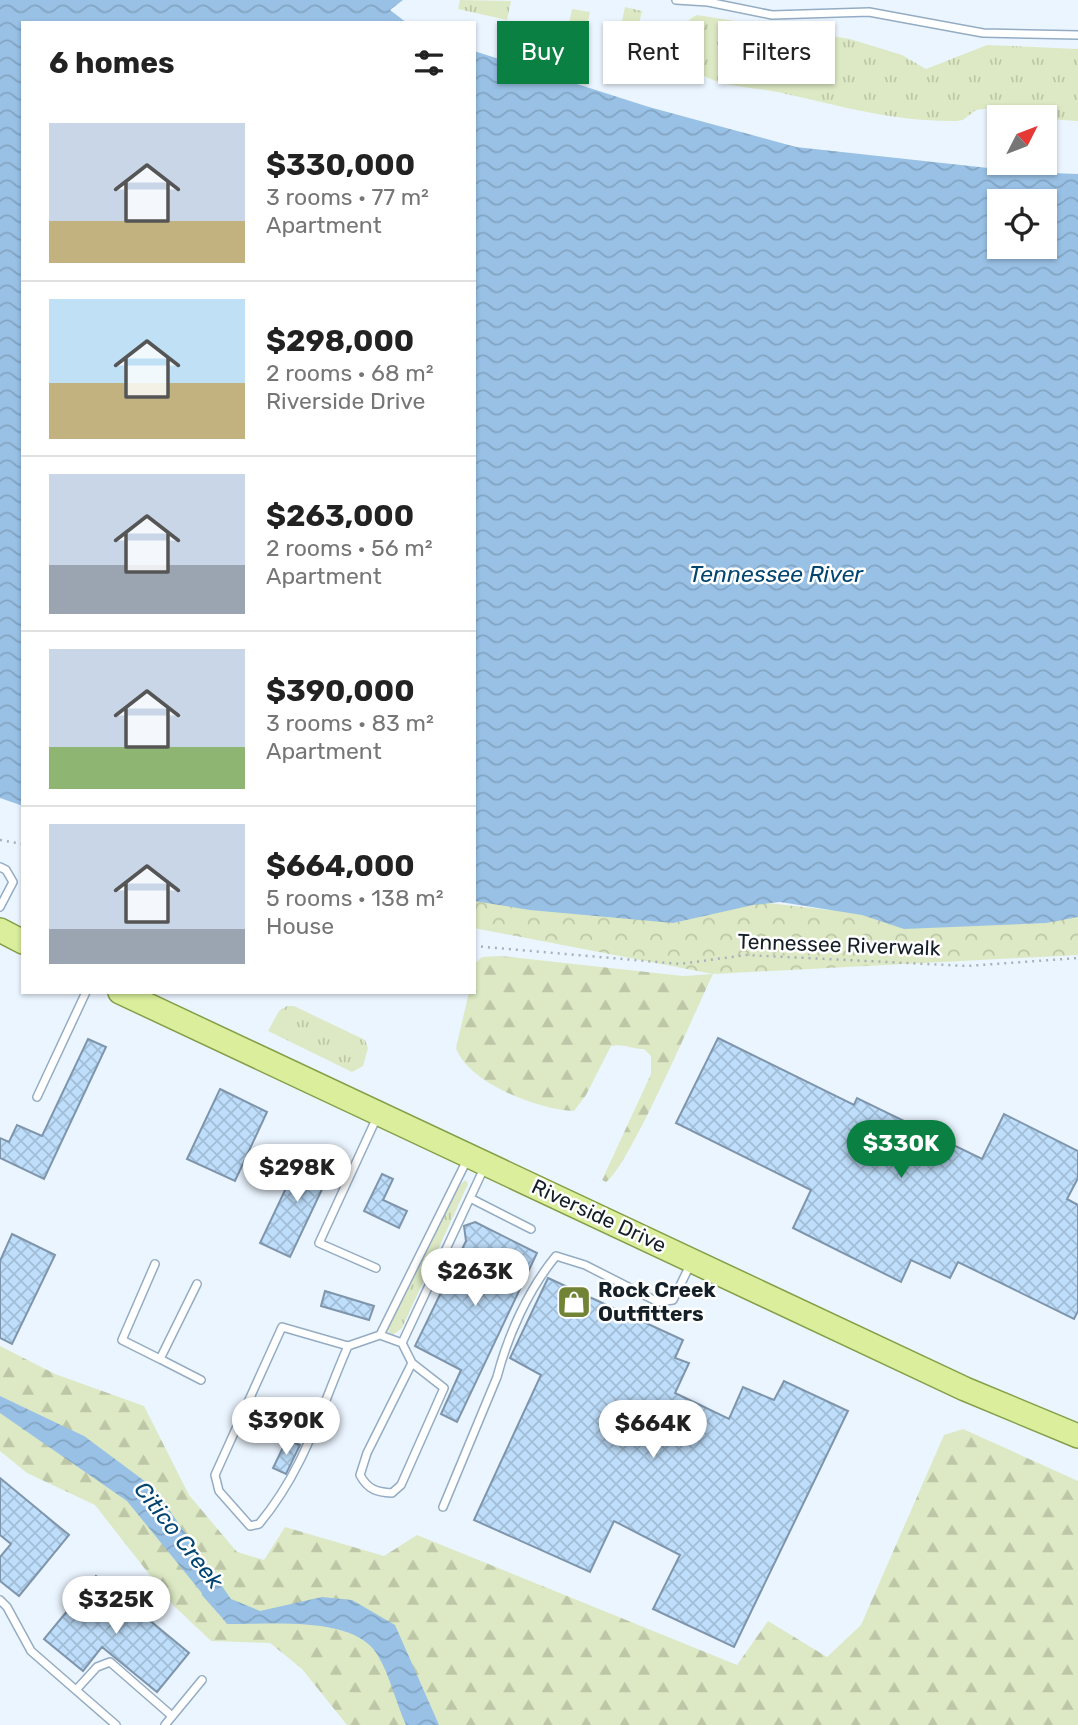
<!DOCTYPE html>
<meta charset="utf-8">
<style>
:root{--surface:#fff;--page:#f2f2f2;--text:#222;--muted:#767676;--line:#e0e0e0;--accent:#0b8043}
body{margin:0;font-family:Rubik,sans-serif;background:var(--page);color:var(--text);height:100vh;display:flex;flex-direction:column;font-size:26px;white-space:nowrap}
*{box-sizing:border-box;margin:0}
p{font-size:23px;color:var(--muted)}
.icon{flex:none;width:38px;height:38px;fill:none;stroke:currentColor;stroke-width:2;stroke-linecap:round;stroke-linejoin:round}
.map{position:relative;flex:1;overflow:hidden}
.sheet{position:absolute;left:21px;top:21px;width:455px;height:973px;display:flex;flex-direction:column;background:var(--surface);border-radius:0px;box-shadow:0 2px 5px #0004}
.sheet>*{flex:none}
.banner{position:absolute;left:497px;top:21px;width:476px;height:63px;display:flex;gap:14px}
.needle{width:46px;rotate:48deg}
.tools{position:absolute;left:987px;top:105px;display:grid;gap:14px}
.tools a{display:grid;place-items:center;width:70px;height:70px;border-radius:0px;background:var(--surface);box-shadow:0 2px 5px #0004;font-size:35px}
.price{position:absolute;translate:-50% -60px;padding:0 16px;border-radius:24px;background:#fff;color:#222;font-size:23px;line-height:46px;filter:drop-shadow(0 2px 4px #0008)}
.price::after{content:'';position:absolute;left:50%;top:42px;width:21px;height:16px;margin-left:-10px;background:inherit;clip-path:polygon(0 0,100% 0,50% 100%)}
.price.active{background:var(--accent);color:#fff}
ul{padding:0;list-style:none}
li{display:flex;align-items:center;gap:21px;height:175px;padding:0 28px}
li+li{border-top:2px solid var(--line)}
li span{display:grid;place-items:center;flex:none;width:196px;height:140px;border-radius:0px;color:#555}
li>.icon{margin-inline-start:auto}
span .icon{width:84px;height:84px;fill:#fffc;stroke-width:1}
li b{font-size:30px}
h2{display:flex;justify-content:space-between;align-items:center;height:84px;padding:0 28px;font-size:30px}
.chip{padding:0 24px;border-radius:0px;background:var(--surface);box-shadow:0 2px 5px #0004;font-size:24px;line-height:63px}
.chip.active{background:var(--accent);color:#fff}
.map>svg:first-child{display:block}
.grass{fill:url(#grass-tufts)}
.forest{fill:url(#forest-firs)}
.park{fill:url(#park-crowns)}
.water{fill:url(#water-waves);fill-rule:evenodd}
.lines{fill:none;stroke-linecap:round;stroke-linejoin:round}
.stream{stroke:#99c1e5;stroke-width:4.5}
.building{fill:url(#building-cross-hatch);stroke:#7e95ab;stroke-width:2}
.service-casing{stroke:#94acc3;stroke-width:10}
.primary-casing{stroke:#859e48;stroke-width:26}
.path{stroke:#a7b1bb;stroke-width:2.5;stroke-dasharray:2 5;stroke-linecap:butt}
.service{stroke:#fff;stroke-width:7}
.primary{stroke:#daee9c;stroke-width:23}
.labels{text-anchor:middle;stroke-width:5;stroke-linejoin:round;paint-order:stroke}
.street-label{font-size:21px;fill:#151f27;stroke:#fff}
.poi-label{font-size:21px;font-weight:bold;fill:#151f27;stroke:#fff;text-anchor:start}
.water-label{font-size:23px;font-style:italic;fill:#024571;stroke:#fff}
</style>
<div class="map">
<svg width="1078" height="1725" viewBox="0 0 1078 1725">
<defs>
<pattern id="grass-tufts" width="24" height="20" patternUnits="userSpaceOnUse" patternTransform="scale(1.75)"><rect width="24" height="20" fill="#dde9c4"/><path d="M3 7l-1-3M5 7V3M7 7l1-3M15 17l-1-3M17 17v-4M19 17l1-3" fill="none" stroke="#bdc7a8"/></pattern>
<pattern id="forest-firs" width="22" height="20" patternUnits="userSpaceOnUse" patternTransform="scale(1.75)"><rect width="22" height="20" fill="#dde9c4"/><path d="M5 1l3.5 6h-7zM16 11l3.5 6h-7z" fill="#bdc7a8"/></pattern>
<pattern id="park-crowns" width="20" height="18" patternUnits="userSpaceOnUse" patternTransform="scale(1.75)"><rect width="20" height="18" fill="#dde9c4"/><path d="M2 6a3 3 0 1 1 6 0M12 15a3 3 0 1 1 6 0" fill="none" stroke="#bdc7a8"/></pattern>
<pattern id="water-waves" width="16" height="10" patternUnits="userSpaceOnUse" patternTransform="scale(1.75)"><rect width="16" height="10" fill="#99c1e5"/><path d="M0 5q4-4 8 0t8 0" fill="none" stroke="#83a5c4"/></pattern>
<pattern id="building-cross-hatch" width="8" height="8" patternUnits="userSpaceOnUse" patternTransform="scale(1.75)"><rect width="8" height="8" fill="#bedefb"/><path d="M0 0l8 8M0 8l8-8" fill="none" stroke="#a2bed7"/></pattern>
</defs>
<rect width="100%" height="100%" fill="#ebf5ff"/>
<path class="grass" d="M 460,0 L 511,1 L 507,20 L 458,9 Z
M 625,7 L 642,11 L 639,24 L 622,21 Z
M 572,9 L 590,12 L 587,27 L 569,24 Z
M 697,15 L 850,39 L 902,55 L 926,69 L 987,45 L 1078,49 L 1078,121 L 1018,117 L 991,108 L 976,110 L 963,120 L 956,121 C 895,122 841,106 782,93 C 756,87 722,88 699,73 C 688,65 683,54 682,41 C 681,29 686,20 697,15 Z
M 287,1006 L 294,1006 L 365,1040 L 368,1048 L 363,1066 L 352,1072 L 268,1031 L 279,1011 Z
M 466,1180 L 468,1184 L 402,1328 L 393,1335 L 389,1333 L 387,1325 C 402,1295 443,1194 466,1180 Z"/>
<path class="forest" d="M 500,956 L 683,976 L 713,974 C 696,1009 629,1167 606,1182 L 602,1180 L 651,1074 L 651,1056 L 644,1049 C 633,1049 621,1043 611,1046 L 586,1095 L 574,1111 C 539,1110 468,1083 456,1048 L 469,992 L 474,992 L 474,964 L 482,957 Z
M 0,1346 L 55,1374 L 144,1406 L 189,1495 L 237,1552 L 264,1560 L 285,1527 L 384,1556 L 417,1535 L 737,1665 L 768,1621 L 827,1657 L 861,1625 L 944,1435 L 963,1429 L 1078,1481 L 1078,1725 L 347,1725 L 302,1669 L 270,1643 L 211,1641 L 174,1606 L 95,1505 L 27,1473 L 0,1451 Z"/>
<path class="park" d="M 474,869 L 829,910 L 1078,893 L 1078,955 L 713,974 L 474,928 Z"/>
<path class="water" d="M 0,0 L 403,0 L 390,10 L 407,23 L 23,23 L 23,806 L 0,798 Z
M 474,51 L 649,107 L 796,147 L 1024,172 L 1078,174 L 1078,917 L 1046,923 L 904,929 L 862,915 L 780,902 L 753,905 L 673,923 L 530,910 L 474,901 ZM 1045,201 L 1045,247 L 999,247 L 999,201 Z
M 0,1396 L 84,1436 L 154,1488 L 231,1599 L 260,1611 L 322,1597 L 352,1600 L 395,1625 L 439,1725 L 406,1725 C 396,1703 390,1675 377,1654 C 353,1615 268,1625 227,1624 L 127,1501 L 0,1413 Z"/>
<g class="lines">
<path class="stream" d="M 204,1594 L 219,1611"/>
</g>
<path class="building" d="M 718,1038 L 854,1105 L 857,1098 L 982,1159 L 1004,1114 L 1078,1151 L 1078,1178 L 1067,1199 L 1078,1205 L 1078,1311 L 1074,1319 L 958,1262 L 950,1278 L 911,1260 L 901,1282 L 793,1228 L 811,1190 L 676,1123 Z
M 88,1039 L 106,1047 L 44,1179 L 0,1158 L 0,1138 L 9,1142 L 17,1125 L 42,1136 Z
M 220,1089 L 267,1112 L 235,1181 L 187,1159 Z
M 304,1150 L 334,1164 L 290,1257 L 260,1243 Z
M 382,1174 L 393,1179 L 383,1200 L 407,1211 L 399,1228 L 364,1211 Z
M 475,1222 L 537,1253 L 457,1422 L 441,1414 L 461,1370 L 415,1346 L 466,1241 L 464,1226 Z
M 12,1234 L 55,1255 L 12,1344 L 0,1338 L 0,1261 Z
M 548,1278 L 683,1340 L 675,1358 L 689,1363 L 675,1393 L 729,1419 L 743,1387 L 774,1400 L 784,1381 L 848,1411 L 734,1647 L 653,1609 L 680,1555 L 614,1521 L 590,1572 L 474,1520 L 541,1375 L 510,1358 Z
M 325,1291 L 374,1306 L 369,1320 L 321,1306 Z
M 287,1439 L 300,1445 L 286,1474 L 273,1468 Z
M 0,1478 L 69,1535 L 19,1596 L 0,1581 L 0,1557 L 11,1544 L 0,1535 Z
M 96,1576 L 189,1653 L 157,1692 L 102,1647 L 83,1671 L 44,1639 Z"/>
<g class="lines">
<g class="service-casing">
<path id="service" d="M 676,0 L 708,2 L 772,15 L 869,12 L 983,33 L 1078,35
M 0,867 L 6,870 L 13,882 L 0,907
M 37,1097 L 86,992
M 470,1198 L 531,1229
M 155,1264 L 122,1340 L 160,1359 L 197,1284
M 376,1268 L 319,1243 L 377,1117
M 380,1335 L 467,1160
M 402,1343 L 485,1166
M 348,1346 C 320,1410 305,1469 259,1524 L 250,1526 L 219,1491 L 215,1475 L 282,1327 L 348,1346 L 380,1335 L 402,1343 L 412,1363 L 444,1388 L 401,1485 L 392,1493 C 377,1492 368,1490 360,1475 L 367,1453 L 412,1363
M 160,1359 L 201,1380
M 443,1507 L 497,1377 C 508,1335 528,1290 556,1256 L 585,1265 L 658,1302 L 673,1300 L 691,1263
M 0,1600 L 7,1607 L 31,1651 L 116,1725
M 76,1690 L 97,1667 L 110,1662 L 172,1716
M 165,1725 L 202,1680"/>
</g>
<g class="primary-casing">
<path id="primary" d="M 0,930 L 23,942
M 120,992 L 965,1389 L 1078,1436"/>
</g>
<path class="path" d="M 0,840 L 23,844
M 474,946 L 680,964 L 746,955 L 967,966 L 1078,958"/>
<use href="#service" class="service"/>
<use href="#primary" class="primary"/>
</g>
<defs>
<g id="shop-square" transform="scale(1.75)"><rect x="-9" y="-9" width="18" height="18" rx="4" fill="#718435" stroke="#fff"/><path d="M-5-2.5h2.3a2.7 3.5 0 0 1 5.4 0H5L5.5 6h-11ZM-1.5-2.5h3a1.5 2.3 0 0 0-3 0Z" fill="#fff"/></g>
</defs>
<g fill-rule="evenodd">
<use href="#shop-square" x="574" y="1302"/>
</g>
<g class="labels">
<g class="street-label">
<text transform="translate(839 945) rotate(2)" y="7">Tennessee Riverwalk</text>
<text transform="translate(599 1216) rotate(25)" y="7">Riverside Drive</text>
</g>
<g class="poi-label">
<text x="598" y="1297">Rock Creek<tspan x="598" dy="24">Outfitters</tspan></text>
</g>
<g class="water-label">
<text x="776" y="582">Tennessee River</text>
<text transform="translate(179 1535) rotate(52)" y="8">Citico Creek</text>
</g>
</g>
</svg>
<div class="tools">
<a><svg class="needle" viewBox="-14 -14 28 28"><path d="M0-13l5 13h-10z" fill="#e53935"/><path d="M0 13l5-13h-10z" fill="#767676"/></svg></a>
<a><svg class="icon" aria-label="locate" viewBox="0 0 24 24"><circle cx="12" cy="12" r="6"/><path d="M12 2v4M12 18v4M2 12h4M18 12h4"/></svg></a>
</div>
<b class="price active" style="left:901px;top:1180px">$330K</b>
<b class="price" style="left:297px;top:1204px">$298K</b>
<b class="price" style="left:475px;top:1308px">$263K</b>
<b class="price" style="left:286px;top:1457px">$390K</b>
<b class="price" style="left:653px;top:1460px">$664K</b>
<b class="price" style="left:116px;top:1636px">$325K</b>
<div class="banner">
<a class="chip active">Buy</a>
<a class="chip">Rent</a>
<a class="chip">Filters</a>
</div>
<section class="sheet">
<h2>6 homes<svg class="icon" aria-label="filters" viewBox="0 0 24 24"><path d="M4 7h16M4 17h16"/><circle cx="9" cy="7" r="2"/><circle cx="15" cy="17" r="2"/></svg></h2>
<ul>
<li><span style="background:linear-gradient(#c9d6e8 70%,#c2b280 0)"><svg class="icon" aria-label="home" viewBox="0 0 24 24"><path d="M3 11l9-7 9 7M6 9v11h12V9"/></svg></span><div><b>$330,000</b><p>3 rooms · 77 m²</p><p>Apartment</p></div></li>
<li><span style="background:linear-gradient(#bfe0f5 60%,#c2b280 0)"><svg class="icon" aria-label="home" viewBox="0 0 24 24"><path d="M3 11l9-7 9 7M6 9v11h12V9"/></svg></span><div><b>$298,000</b><p>2 rooms · 68 m²</p><p>Riverside Drive</p></div></li>
<li><span style="background:linear-gradient(#c9d6e8 65%,#9aa5b1 0)"><svg class="icon" aria-label="home" viewBox="0 0 24 24"><path d="M3 11l9-7 9 7M6 9v11h12V9"/></svg></span><div><b>$263,000</b><p>2 rooms · 56 m²</p><p>Apartment</p></div></li>
<li><span style="background:linear-gradient(#c9d6e8 70%,#8fb573 0)"><svg class="icon" aria-label="home" viewBox="0 0 24 24"><path d="M3 11l9-7 9 7M6 9v11h12V9"/></svg></span><div><b>$390,000</b><p>3 rooms · 83 m²</p><p>Apartment</p></div></li>
<li><span style="background:linear-gradient(#c9d6e8 75%,#9aa5b1 0)"><svg class="icon" aria-label="home" viewBox="0 0 24 24"><path d="M3 11l9-7 9 7M6 9v11h12V9"/></svg></span><div><b>$664,000</b><p>5 rooms · 138 m²</p><p>House</p></div></li>
</ul>
</section>
</div>
